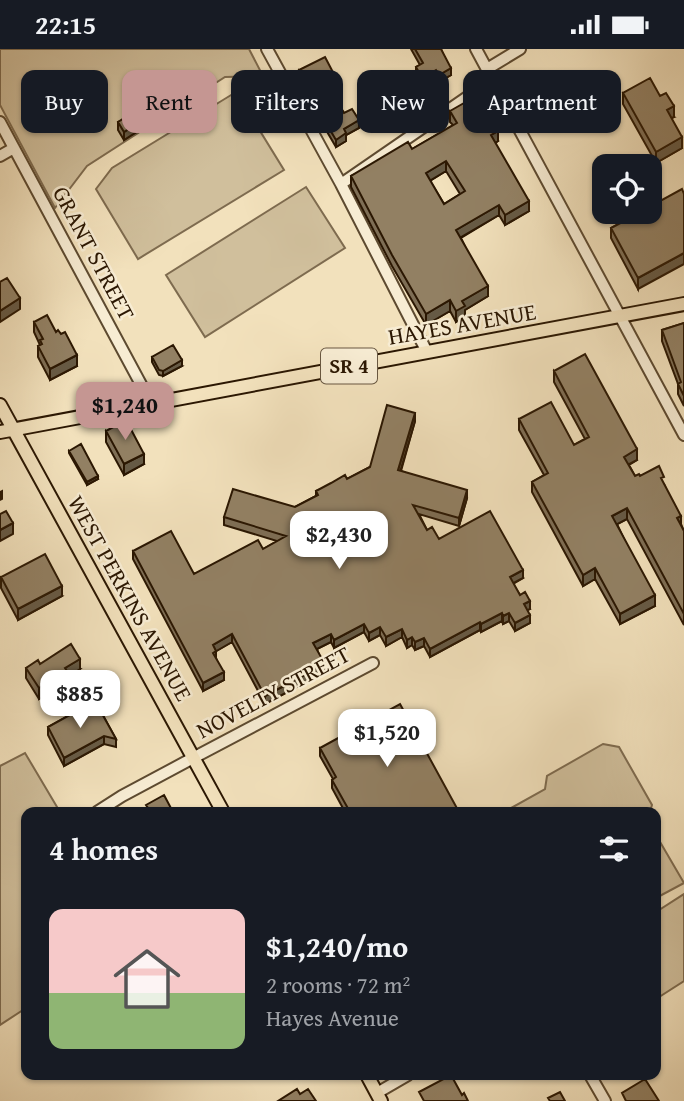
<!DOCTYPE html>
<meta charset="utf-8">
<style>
:root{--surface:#171b24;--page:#20242c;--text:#f1f3f6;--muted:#9ea1a6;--accent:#c59692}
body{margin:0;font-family:"Gentium Book Plus",serif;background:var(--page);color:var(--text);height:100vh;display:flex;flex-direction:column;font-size:26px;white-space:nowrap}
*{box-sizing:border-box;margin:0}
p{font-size:23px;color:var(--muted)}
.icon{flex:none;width:38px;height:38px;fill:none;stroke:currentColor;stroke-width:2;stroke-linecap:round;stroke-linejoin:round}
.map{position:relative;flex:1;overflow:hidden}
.details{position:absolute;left:21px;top:758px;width:640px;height:273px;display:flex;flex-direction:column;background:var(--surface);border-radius:14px;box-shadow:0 2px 5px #0004}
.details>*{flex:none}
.hud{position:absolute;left:21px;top:21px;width:642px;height:63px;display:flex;gap:14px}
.tools{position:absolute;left:592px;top:105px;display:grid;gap:14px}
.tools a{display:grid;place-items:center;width:70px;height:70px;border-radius:14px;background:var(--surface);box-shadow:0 2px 5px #0004;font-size:35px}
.price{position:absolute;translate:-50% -60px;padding:0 16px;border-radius:14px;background:#fff;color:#222;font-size:23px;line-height:46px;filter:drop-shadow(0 2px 4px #0008)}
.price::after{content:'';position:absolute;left:50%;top:42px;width:21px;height:16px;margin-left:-10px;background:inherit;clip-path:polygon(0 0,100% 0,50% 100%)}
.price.current{background:var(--accent);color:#111}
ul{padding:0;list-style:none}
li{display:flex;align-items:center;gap:21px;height:175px;padding:0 28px}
li span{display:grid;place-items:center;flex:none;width:196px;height:140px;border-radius:14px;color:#555}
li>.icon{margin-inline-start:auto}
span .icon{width:84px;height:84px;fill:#fffc;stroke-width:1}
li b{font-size:30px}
h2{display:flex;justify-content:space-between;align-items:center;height:84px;padding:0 28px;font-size:30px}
.pill{padding:0 24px;border-radius:14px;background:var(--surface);box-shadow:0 2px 5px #0004;font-size:24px;line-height:63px}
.pill.current{background:var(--accent);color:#111}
.status{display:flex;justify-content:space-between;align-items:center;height:49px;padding:0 35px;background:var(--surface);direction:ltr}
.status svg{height:19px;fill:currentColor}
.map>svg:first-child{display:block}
.green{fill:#d0bf9c;stroke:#7e6b4f;stroke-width:2}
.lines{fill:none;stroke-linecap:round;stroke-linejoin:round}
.minor-casing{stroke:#5d4a30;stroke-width:14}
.major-casing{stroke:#2b1702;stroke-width:16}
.minor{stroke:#f7ecd3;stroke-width:10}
.major{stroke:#f2e1bc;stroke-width:12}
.wall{fill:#7e6e55;stroke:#2b1702;stroke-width:2;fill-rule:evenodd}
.shaded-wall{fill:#665a45;stroke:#2b1702;stroke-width:2}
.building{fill:#928063;stroke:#2b1702;stroke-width:2;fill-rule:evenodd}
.labels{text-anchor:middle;stroke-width:5;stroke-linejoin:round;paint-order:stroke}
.shield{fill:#f7ecd3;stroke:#685741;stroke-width:2}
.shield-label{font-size:21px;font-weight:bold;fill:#2b1702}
.street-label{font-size:23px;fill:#2b1702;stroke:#f7ecd3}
</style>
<div class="status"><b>22:15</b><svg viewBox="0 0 49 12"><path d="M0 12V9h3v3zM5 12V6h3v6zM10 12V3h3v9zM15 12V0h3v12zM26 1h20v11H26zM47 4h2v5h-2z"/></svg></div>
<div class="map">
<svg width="684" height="1052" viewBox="0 0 684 1052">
<rect width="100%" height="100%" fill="#f2e1bc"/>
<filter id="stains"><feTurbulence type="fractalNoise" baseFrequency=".00286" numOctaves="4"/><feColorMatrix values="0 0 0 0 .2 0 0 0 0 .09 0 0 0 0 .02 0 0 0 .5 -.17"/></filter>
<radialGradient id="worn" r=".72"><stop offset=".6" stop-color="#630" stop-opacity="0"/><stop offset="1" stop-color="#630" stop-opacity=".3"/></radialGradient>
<path class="green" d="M 0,0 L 249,0 L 263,27 L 225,28 L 87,117 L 55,159 L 0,56 Z
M 236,43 L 284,121 L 138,210 L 96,140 L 112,119 Z
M 306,138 L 345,199 L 205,288 L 166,226 Z
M 603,695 L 619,698 L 652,756 L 650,763 L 504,763 L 545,740 L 547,727 Z
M 25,704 L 60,763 L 26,763 L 26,959 L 0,976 L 0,717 Z
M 656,786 L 684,834 L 656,849 Z
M 684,845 L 684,932 L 656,950 L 656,863 Z"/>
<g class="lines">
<g class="minor-casing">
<path id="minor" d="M 267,0 L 341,135 L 427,303
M 476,0 L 684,386
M 487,20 L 520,0
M 0,73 L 151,354
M 0,107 L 14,99
M 341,135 L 492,31
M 97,763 L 122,747 L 193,709 L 373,614
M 590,1026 L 605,1052
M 377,1044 L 408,1026"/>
</g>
<g class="major-casing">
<path id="major" d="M 0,356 L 223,763
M 0,383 L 684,255
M 367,1026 L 381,1052"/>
</g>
<use href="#minor" class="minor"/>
<use href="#major" class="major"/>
</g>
<path class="wall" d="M 411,0 L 441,0 L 451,26 L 439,33 L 436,28 L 422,36 L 416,25 L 416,18 L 420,16 Z
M 299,21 L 336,36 L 329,40 L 344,64 L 359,79 L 346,86 L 346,92 L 336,98 L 326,81 L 326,74 L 328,73 L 323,63 L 319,66 L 299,29 Z
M 623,44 L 674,68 L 671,69 L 682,99 L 656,114 L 623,55 Z
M 194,46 L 124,91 L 118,81 L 118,73 Z
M 450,62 L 498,92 L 495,94 L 529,162 L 505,176 L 499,166 L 461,189 L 488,247 L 465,261 L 465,268 L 456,273 L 450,262 L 426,276 L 392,217 L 351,138 L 351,127 L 412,100 L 453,76 L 450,73 ZM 446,122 L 460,145 L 444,155 L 430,132 Z
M 641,163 L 638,240 L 611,189 L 611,179 Z
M 34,273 L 56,283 L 77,317 L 50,331 L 38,308 L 38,297 L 40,296 L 34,283 Z
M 684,274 L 684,357 L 678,345 L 678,335 L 662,292 L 662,281 Z
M 152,308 L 182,317 L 163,327 L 159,326 L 152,313 Z
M 554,322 L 637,411 L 629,416 L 635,427 L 640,427 L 664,435 L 684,482 L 684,576 L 627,470 L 617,475 L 655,557 L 620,575 L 595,530 L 583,537 L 532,443 L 532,433 L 544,426 L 519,381 L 519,370 L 574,396 L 585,390 L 554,333 Z
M 415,372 L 401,422 L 467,449 L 459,477 L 419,465 L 427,481 L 439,490 L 523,529 L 513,535 L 520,546 L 530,560 L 527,561 L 530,574 L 515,582 L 509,572 L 503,575 L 502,572 L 481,583 L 480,581 L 430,608 L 424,597 L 415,601 L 412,596 L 407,599 L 402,588 L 386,597 L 380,586 L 369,592 L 364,583 L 334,599 L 331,593 L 317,600 L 325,623 L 265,655 L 232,593 L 216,602 L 216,609 L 224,631 L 203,642 L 133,510 L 133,502 L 194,525 L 263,500 L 277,492 L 224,476 L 224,468 L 295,458 L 316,447 L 316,442 L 347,430 L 370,418 Z
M 106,382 L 144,415 L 124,426 L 106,393 Z
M 69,402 L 98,430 L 87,436 L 69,404 Z
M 1,528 L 62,547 L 18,571 L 1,539 Z
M 40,615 L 80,620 L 67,629 L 67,632 L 58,638 L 57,635 L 46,642 L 46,646 L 39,650 L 26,629 L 26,619 Z
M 95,652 L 116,690 L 116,698 L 104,695 L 64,717 L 48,686 L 48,678 Z
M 320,699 L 459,763 L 345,763 L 332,739 L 332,731 L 333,730 L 320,707 Z"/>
<path class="shaded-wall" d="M 451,19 L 451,26 L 439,33 L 439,26 Z
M 436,21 L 436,28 L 422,36 L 422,29 Z
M 336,29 L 336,36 L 326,41 L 326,34 Z
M 194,38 L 194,46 L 124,91 L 124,83 Z
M 323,56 L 323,63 L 319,66 L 319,59 Z
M 674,57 L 674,68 L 667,71 L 667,61 Z
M 359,71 L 359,79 L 346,86 L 346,92 L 336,98 L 336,91 L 344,80 Z
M 498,82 L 498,92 L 491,97 L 491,86 Z
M 682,88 L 682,99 L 656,114 L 656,103 Z
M 446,112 L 446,122 L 426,134 L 426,124 Z
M 529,152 L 529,162 L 505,176 L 505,166 Z
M 499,156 L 499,166 L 456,191 L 456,181 Z
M 684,204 L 684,215 L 638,240 L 638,229 Z
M 488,237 L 488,247 L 465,261 L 465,268 L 456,273 L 456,262 L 462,252 Z
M 20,249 L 20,260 L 0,273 L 0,262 Z
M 450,251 L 450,262 L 426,276 L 426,265 Z
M 77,306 L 77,317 L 50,331 L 50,320 Z
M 182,311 L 182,317 L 163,327 L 163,322 Z
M 415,364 L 415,372 L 398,430 L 398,421 Z
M 637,400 L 637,411 L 624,418 L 624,408 Z
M 144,405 L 144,415 L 124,426 L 124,415 Z
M 98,427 L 98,430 L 87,436 L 87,433 Z
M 467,441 L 467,449 L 459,477 L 459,469 Z
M 2,442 L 2,450 L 0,451 L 0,443 Z
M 627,459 L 627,470 L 612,478 L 612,467 Z
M 681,467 L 681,477 L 677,469 Z
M 13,474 L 13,485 L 0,492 L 0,481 Z
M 595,519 L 595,530 L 583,537 L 583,526 Z
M 523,521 L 523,529 L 510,536 L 510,528 Z
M 62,537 L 62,547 L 18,571 L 18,560 Z
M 655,546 L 655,557 L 620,575 L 620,565 Z
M 530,552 L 530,560 L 524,563 L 524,555 Z
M 502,564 L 502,572 L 481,583 L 481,575 Z
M 509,564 L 509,572 L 503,575 L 503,567 Z
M 530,566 L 530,574 L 515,582 L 515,574 Z
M 480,573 L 480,581 L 430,608 L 430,600 Z
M 364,575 L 364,583 L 334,599 L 334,591 Z
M 380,578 L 380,586 L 369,592 L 369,584 Z
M 402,580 L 402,588 L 386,597 L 386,588 Z
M 232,585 L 232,593 L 213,604 L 213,596 Z
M 331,585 L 331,593 L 313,602 L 313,594 Z
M 412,588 L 412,596 L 407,599 L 407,591 Z
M 424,589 L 424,597 L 415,601 L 415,593 Z
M 80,610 L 80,620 L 67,629 L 67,632 L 58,638 L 58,627 L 65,619 Z
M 325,615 L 325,623 L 265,655 L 265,647 Z
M 224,623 L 224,631 L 203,642 L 203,634 Z
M 57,625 L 57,635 L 46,642 L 46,646 L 39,650 L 39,639 L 45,633 Z
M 104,687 L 104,695 L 64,717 L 64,709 Z"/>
<path class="building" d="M 415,0 L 441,0 L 451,19 L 439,26 L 436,21 L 422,29 L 416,18 L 423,14 Z
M 325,8 L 336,29 L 326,34 L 344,64 L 352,60 L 359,71 L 344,80 L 346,84 L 336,91 L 326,74 L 331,71 L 323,56 L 319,59 L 299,21 Z
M 188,28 L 194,38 L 124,83 L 118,73 Z
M 650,29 L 660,47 L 666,44 L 674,57 L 667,61 L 682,88 L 656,103 L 623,44 Z
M 478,46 L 498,82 L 491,86 L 529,152 L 505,166 L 499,156 L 456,181 L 488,237 L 462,252 L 465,257 L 456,262 L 450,251 L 426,265 L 392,206 L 351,127 L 408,93 L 412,100 L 457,74 L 450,62 ZM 446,112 L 465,142 L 444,155 L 426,124 Z
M 682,140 L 684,145 L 684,204 L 638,229 L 611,179 L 641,163 L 649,163 L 649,158 Z
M 7,229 L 20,249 L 0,262 L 0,233 Z
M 47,266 L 56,283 L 58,281 L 61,285 L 65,283 L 77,306 L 50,320 L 38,297 L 42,295 L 40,291 L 43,290 L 34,273 Z
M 684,274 L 684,347 L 678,335 L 681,333 L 662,281 Z
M 173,296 L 182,311 L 163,322 L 159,321 L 152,308 Z
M 585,305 L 637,400 L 624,408 L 635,427 L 639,425 L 640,427 L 659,417 L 664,428 L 661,429 L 681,467 L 677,469 L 684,482 L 684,565 L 627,459 L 612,467 L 655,546 L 620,565 L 595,519 L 583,526 L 532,433 L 548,424 L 519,370 L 551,353 L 574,396 L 589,388 L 554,322 Z
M 387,356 L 415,364 L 398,421 L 467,441 L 459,469 L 413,456 L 427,481 L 432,478 L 439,490 L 490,462 L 523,521 L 510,528 L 520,546 L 525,543 L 530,552 L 524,555 L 530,566 L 515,574 L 509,564 L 503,567 L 502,564 L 481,575 L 480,573 L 430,600 L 424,589 L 415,593 L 412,588 L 407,591 L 402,580 L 386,588 L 380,578 L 369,584 L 364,575 L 334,591 L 331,585 L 313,594 L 325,615 L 265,647 L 232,585 L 213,596 L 216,602 L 213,604 L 224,623 L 203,634 L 133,502 L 171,482 L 194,525 L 258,491 L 263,500 L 286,487 L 224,468 L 233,440 L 295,458 L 318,446 L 316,442 L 331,434 L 345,426 L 347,430 L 370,418 Z
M 126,371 L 144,405 L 124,415 L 106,382 Z
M 81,395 L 98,427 L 87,433 L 69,402 Z
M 6,462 L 13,474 L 0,481 L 0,465 Z
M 45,505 L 62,537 L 18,560 L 1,528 Z
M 71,595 L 80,610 L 65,619 L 67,622 L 58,627 L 57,625 L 45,633 L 46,635 L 39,639 L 26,619 L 38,611 L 40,615 Z
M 95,652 L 116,690 L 104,687 L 64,709 L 48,678 Z
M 400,655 L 459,763 L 350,763 L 332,731 L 336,728 L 320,699 Z
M 164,746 L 173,763 L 141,763 L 148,759 L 146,756 Z
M 451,1026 L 462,1046 L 464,1044 L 468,1052 L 424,1052 L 419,1043 Z
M 645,1030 L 659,1052 L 626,1052 L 622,1044 Z
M 297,1040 L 300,1045 L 308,1040 L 316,1052 L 278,1052 Z
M 560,1043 L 565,1052 L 550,1052 L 548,1049 Z"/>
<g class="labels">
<rect class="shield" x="321" y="299.5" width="56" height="35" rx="5"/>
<g class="shield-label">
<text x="349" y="324">SR 4</text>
</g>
<g class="street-label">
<text transform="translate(94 204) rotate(62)" y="8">GRANT STREET</text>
<text transform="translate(462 275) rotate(-10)" y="8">HAYES AVENUE</text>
<text transform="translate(130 549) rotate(61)" y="8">WEST PERKINS AVENUE</text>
<text transform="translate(273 643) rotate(-28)" y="8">NOVELTY STREET</text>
</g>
</g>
<rect width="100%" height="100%" filter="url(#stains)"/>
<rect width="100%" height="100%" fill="url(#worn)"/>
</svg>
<div class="tools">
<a><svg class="icon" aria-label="locate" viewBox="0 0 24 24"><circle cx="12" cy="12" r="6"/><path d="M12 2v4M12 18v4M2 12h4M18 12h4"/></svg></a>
</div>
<b class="price current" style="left:125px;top:393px">$1,240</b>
<b class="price" style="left:339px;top:522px">$2,430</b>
<b class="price" style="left:80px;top:681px">$885</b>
<b class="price" style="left:387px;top:720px">$1,520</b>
<div class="hud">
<a class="pill">Buy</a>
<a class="pill current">Rent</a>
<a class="pill">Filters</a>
<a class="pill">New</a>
<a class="pill">Apartment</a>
</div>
<section class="details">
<h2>4 homes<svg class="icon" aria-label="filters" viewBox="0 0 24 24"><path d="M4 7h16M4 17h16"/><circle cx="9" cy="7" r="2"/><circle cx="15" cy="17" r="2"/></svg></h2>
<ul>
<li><span style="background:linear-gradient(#f6c9c9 60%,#8fb573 0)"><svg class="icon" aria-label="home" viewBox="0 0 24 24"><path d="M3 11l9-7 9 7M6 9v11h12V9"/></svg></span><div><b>$1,240/mo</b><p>2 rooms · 72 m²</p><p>Hayes Avenue</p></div></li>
</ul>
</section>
</div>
